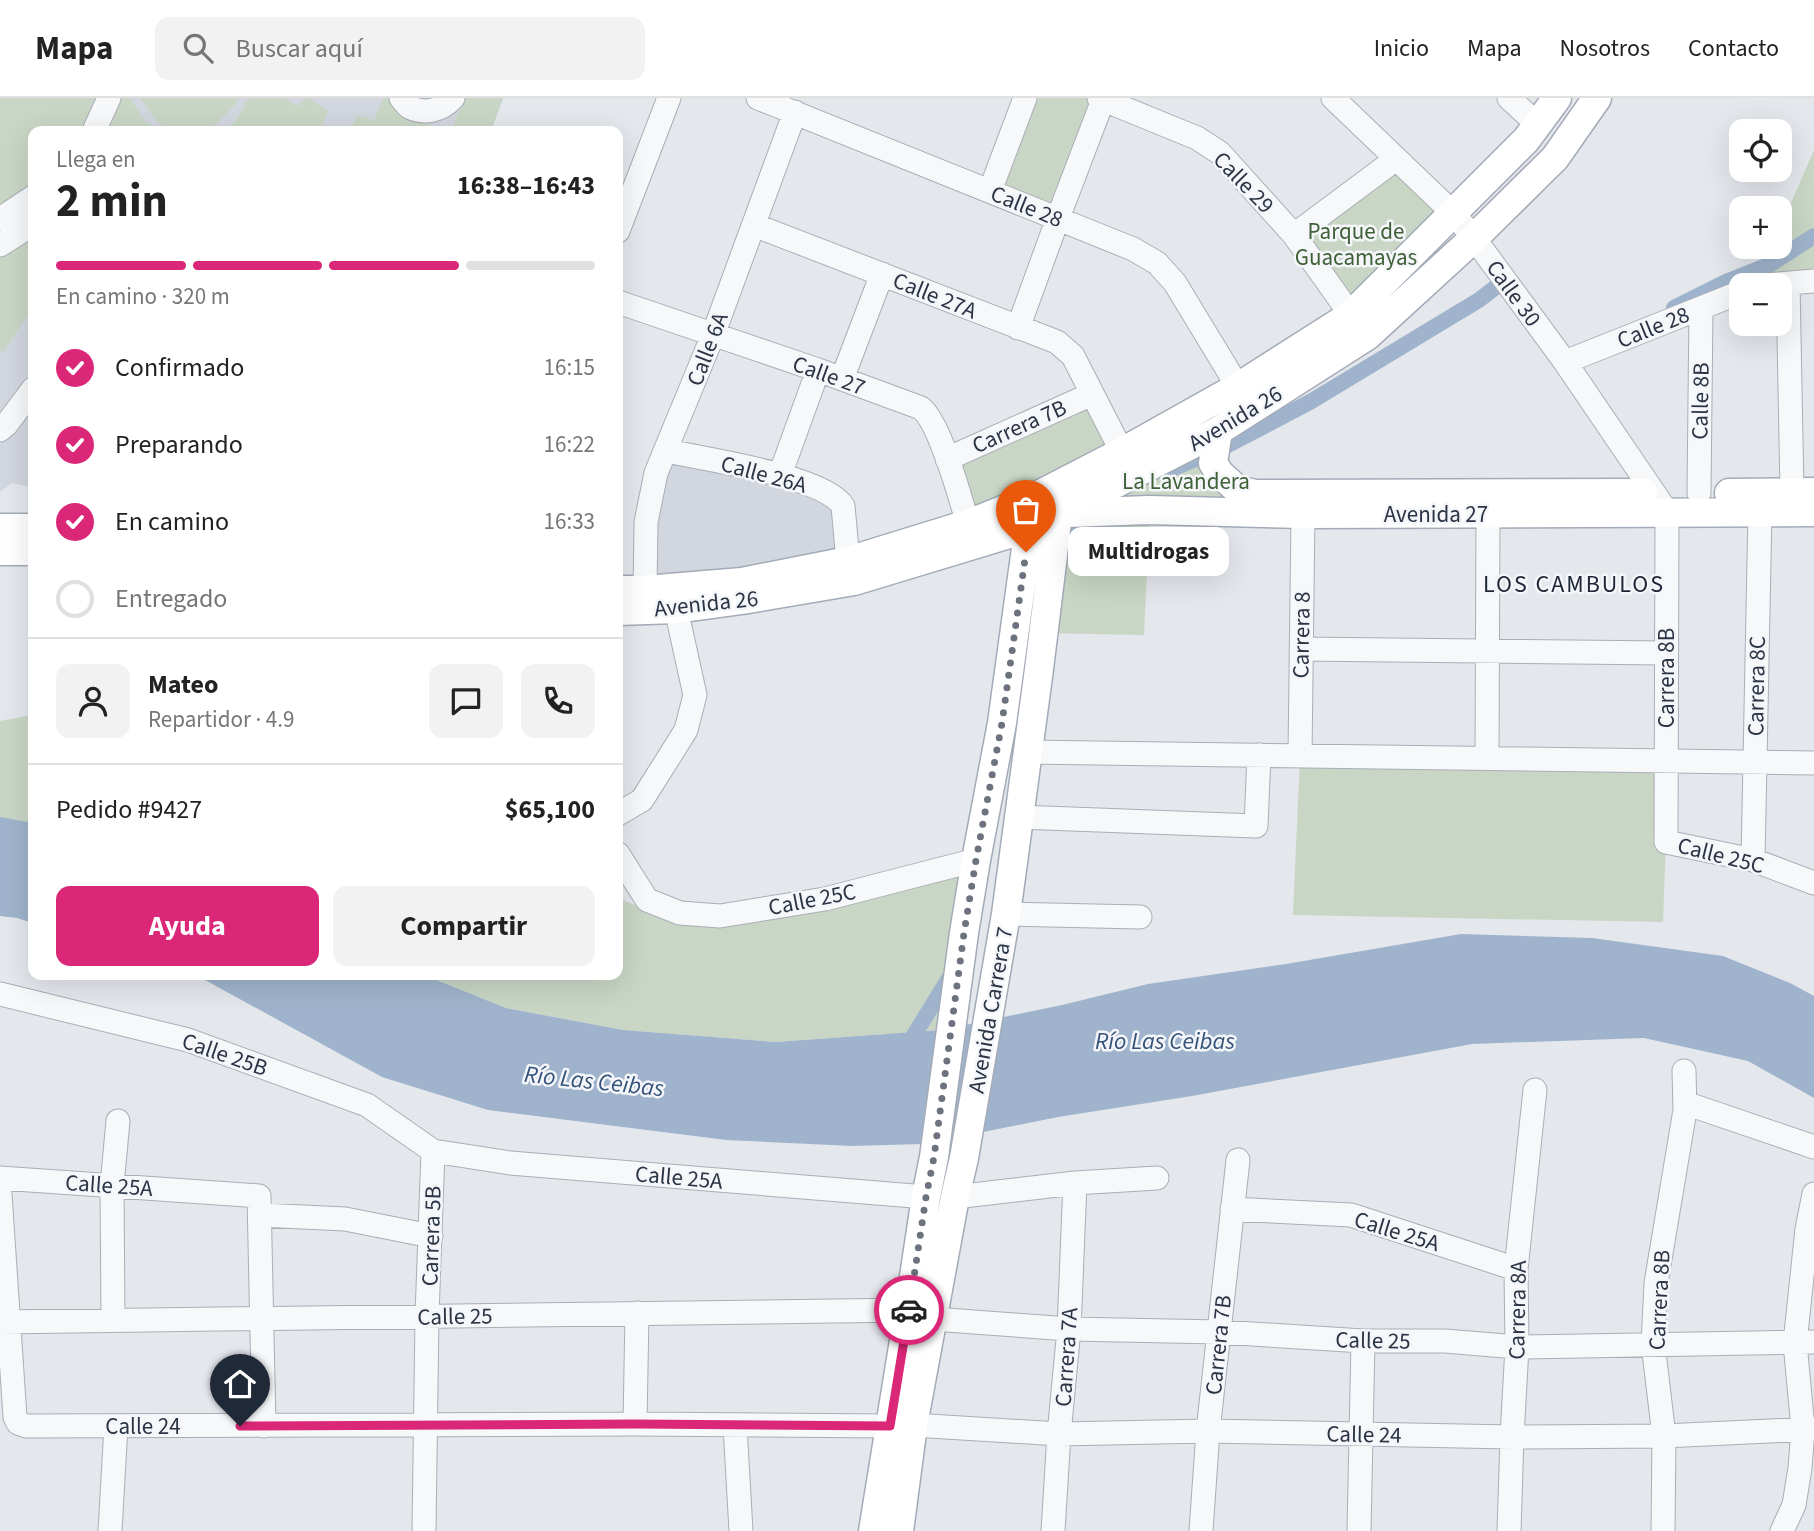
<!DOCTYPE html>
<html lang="es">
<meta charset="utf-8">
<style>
body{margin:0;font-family:"Source Sans 3",sans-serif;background:#f2f2f2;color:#222;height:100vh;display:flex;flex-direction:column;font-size:26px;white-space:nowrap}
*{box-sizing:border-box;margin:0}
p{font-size:23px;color:#767676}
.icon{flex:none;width:38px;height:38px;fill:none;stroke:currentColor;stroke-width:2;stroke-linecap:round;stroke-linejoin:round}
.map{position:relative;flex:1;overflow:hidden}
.details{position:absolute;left:28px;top:28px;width:595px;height:854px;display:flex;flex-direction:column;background:#fff;border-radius:14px;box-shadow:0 7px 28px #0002}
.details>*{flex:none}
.fabs{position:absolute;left:1729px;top:21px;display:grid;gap:14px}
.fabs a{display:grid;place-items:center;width:63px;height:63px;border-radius:14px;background:#fff;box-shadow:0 7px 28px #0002;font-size:35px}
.pin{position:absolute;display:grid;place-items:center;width:60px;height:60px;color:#fff;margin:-72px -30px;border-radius:50% 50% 50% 0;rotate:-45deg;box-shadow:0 0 7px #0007}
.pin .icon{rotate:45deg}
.courier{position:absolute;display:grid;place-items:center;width:70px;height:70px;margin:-35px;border:5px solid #db2777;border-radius:50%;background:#fff;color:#222;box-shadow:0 2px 9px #0007}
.bubble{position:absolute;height:49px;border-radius:14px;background:#fff;box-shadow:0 7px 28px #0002;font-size:23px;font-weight:700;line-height:49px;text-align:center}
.summary em{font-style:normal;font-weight:700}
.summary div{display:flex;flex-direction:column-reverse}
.summary{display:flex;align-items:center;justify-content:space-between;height:119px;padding:0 28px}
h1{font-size:46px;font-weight:700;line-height:52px}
.bar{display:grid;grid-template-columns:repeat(4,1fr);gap:10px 7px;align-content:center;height:84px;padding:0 28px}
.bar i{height:9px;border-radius:5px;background:#e0e0e0}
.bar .current{background:#db2777}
.bar p{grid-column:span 4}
.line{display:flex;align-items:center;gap:18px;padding:0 28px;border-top:2px solid #e0e0e0}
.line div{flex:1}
.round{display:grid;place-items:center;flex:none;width:74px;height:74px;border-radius:14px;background:#f2f2f2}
ol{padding:0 28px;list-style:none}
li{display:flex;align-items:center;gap:21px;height:77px}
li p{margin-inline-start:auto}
li .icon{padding:7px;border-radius:50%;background:#db2777;color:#fff;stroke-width:4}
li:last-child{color:#767676}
li i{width:38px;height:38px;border:4px solid #e0e0e0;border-radius:50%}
.action{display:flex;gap:14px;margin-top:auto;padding:14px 28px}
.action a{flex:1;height:80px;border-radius:14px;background:#db2777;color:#fff;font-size:28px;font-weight:700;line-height:80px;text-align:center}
.action a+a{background:#f2f2f2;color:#222}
header{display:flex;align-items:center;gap:42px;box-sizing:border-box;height:98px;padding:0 35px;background:#fff;border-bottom:2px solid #e0e0e0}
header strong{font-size:33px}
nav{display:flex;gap:38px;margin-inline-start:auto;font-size:24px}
.search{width:490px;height:63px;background:#f2f2f2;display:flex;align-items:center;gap:18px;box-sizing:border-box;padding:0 24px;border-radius:14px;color:#767676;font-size:26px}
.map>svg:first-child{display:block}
.built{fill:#d2d6de}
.green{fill:#c9d6c5}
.water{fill:#9fb4cc}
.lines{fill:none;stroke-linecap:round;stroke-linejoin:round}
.canal{stroke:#9fb4cc;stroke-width:16}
.minor-casing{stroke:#a9aeb7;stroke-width:25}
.major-casing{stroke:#a3abb8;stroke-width:31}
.minor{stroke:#f7f8fa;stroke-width:23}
.major{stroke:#fff;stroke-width:28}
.done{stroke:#6c737f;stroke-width:7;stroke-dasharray:0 12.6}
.route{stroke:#db2777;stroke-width:9}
.labels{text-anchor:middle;stroke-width:5;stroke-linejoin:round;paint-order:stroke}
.street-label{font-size:23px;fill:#2b3445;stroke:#f4f6f9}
.park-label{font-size:23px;fill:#3f6138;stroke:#f4f6f9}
.neighbourhood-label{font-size:24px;letter-spacing:2px;fill:#1d2536;stroke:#f4f6f9}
.water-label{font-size:24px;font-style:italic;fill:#34527a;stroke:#f4f6f9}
</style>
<header>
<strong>Mapa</strong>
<div class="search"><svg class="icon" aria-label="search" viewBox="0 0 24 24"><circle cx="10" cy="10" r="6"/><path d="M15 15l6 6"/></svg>Buscar aquí</div>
<nav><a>Inicio</a><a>Mapa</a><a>Nosotros</a><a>Contacto</a></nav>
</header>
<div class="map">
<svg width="1814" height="1433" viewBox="0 0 1814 1433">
<rect width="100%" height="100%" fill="#e4e7ec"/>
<path class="built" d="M 0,0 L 503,0 L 491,33 L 33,33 L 33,390 L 12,385 L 0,394 Z
M 667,353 L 833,398 L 848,463 L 645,492 Z"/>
<path class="green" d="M 0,0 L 105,0 L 91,33 L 33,33 L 33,118 L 0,139 Z
M 118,0 L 130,0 L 144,22 L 159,33 L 102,33 Z
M 140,0 L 238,0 L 235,6 L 215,27 L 201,33 L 176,33 L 170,32 L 156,23 Z
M 249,0 L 284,0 L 298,8 L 305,0 L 309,0 L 328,13 L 320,33 L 225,33 L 235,23 Z
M 383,0 L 391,0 L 407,14 L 431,25 L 428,33 L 350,33 L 357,17 L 374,22 Z
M 464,0 L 503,0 L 491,33 L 451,33 Z
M 1025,0 L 1099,0 L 1058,120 L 990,93 Z
M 1814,52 L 1814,180 L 1755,187 L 1772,149 L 1780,149 L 1780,130 Z
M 1396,61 L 1453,115 L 1351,217 L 1294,137 Z
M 33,135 L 33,209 L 3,254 L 0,253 L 0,155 Z
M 1092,296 L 1122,354 L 968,426 L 947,361 Z
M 1218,333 L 1240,414 L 1150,412 L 1144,537 L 1043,535 L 1058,416 Z
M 33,617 L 33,726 L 0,720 L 0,623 Z
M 1300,657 L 1666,662 L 1666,744 L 1663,824 L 1293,817 Z
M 960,777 L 941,932 L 776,944 L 623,932 L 506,910 L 424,877 L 618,877 L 618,800 L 654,815 L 699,824 Z"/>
<path class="water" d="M 0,719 L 33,725 L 33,825 L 17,820 L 0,818 Z
M 1461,836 L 1592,840 L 1723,858 L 1790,885 L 1814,898 L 1814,1000 L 1748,963 L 1644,940 L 1472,946 L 1192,998 L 1058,1019 L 923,1046 L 852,1048 L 726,1042 L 488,1012 L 382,979 L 196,877 L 424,877 L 506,910 L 623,932 L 776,944 L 941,932 L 1062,907 L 1148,886 L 1286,866 Z"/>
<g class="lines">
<path class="canal" d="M 1674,210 L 1726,184 L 1769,167 L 1814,138
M 1167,373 L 1224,349 L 1310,304 L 1479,202 L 1505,182 L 1510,189
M 1062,455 L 1063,446 L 1088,413
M 906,950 L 953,874"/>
<g class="minor-casing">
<path id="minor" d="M 401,0 C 404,3 406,7 409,9 C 425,17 442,12 453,0
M 758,0 L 1133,151 L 1157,165 L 1175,185 L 1238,289
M 1099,0 L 1197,40 L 1220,55 L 1294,137 L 1351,217
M 1333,0 L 1453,115 L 1474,140 L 1565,264 L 1667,414 L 1666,744 L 1753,762 L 1814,785
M 1509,0 L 1538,27
M 94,33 L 109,0
M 990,93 L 1025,0
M 0,121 L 33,99
M 754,127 L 1057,244 L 1073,258 L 1122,354
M 618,133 L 669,0
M 1294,137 L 1396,61
M 0,147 L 33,126
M 1788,186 L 1792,394
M 1766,187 L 1814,183
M 618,204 L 818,272 L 921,310 C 940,325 960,399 968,426
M 1018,230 L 1058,120 L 1103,2
M 1565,264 L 1741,194
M 842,281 L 882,176
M 0,332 L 6,327 L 33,291
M 667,353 C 703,361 824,378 843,408 L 848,463
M 947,361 L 1092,296
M 780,377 L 818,272
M 1699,395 L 1701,210
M 645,492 L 646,424 L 656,375 L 713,237 L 795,14
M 1301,551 L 1666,555
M 1027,654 L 1814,665
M 1300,657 L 1303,416
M 1487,659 L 1488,416
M 618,716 L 642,702 L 686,632 L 695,597 L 676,511
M 1019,719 L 1256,728 L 1259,657
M 618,756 L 647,802 L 680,815 L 720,818 L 825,801 L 976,762
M 1753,762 L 1760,414
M 1006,816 L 1140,819
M 0,896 L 188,942 L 367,1007 L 433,1053 L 510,1065 L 926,1099
M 1685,1005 L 1814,1049
M 0,1080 L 259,1098 L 264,1328
M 0,1096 L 15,1319 L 18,1325 L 26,1328 L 635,1326 L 890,1328
M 955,1099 L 1075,1085 L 1157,1080
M 1232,1111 L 1351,1117 L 1516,1171
M 260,1117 L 345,1121 L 431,1138
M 933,1221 L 1069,1231 L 1220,1234 L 1363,1243 L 1445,1243 L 1517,1249 L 1814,1244
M 113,1222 L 112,1087 L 118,1023
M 0,1224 L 909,1212
M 635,1326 L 637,1215
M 913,1327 L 1059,1336 L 1208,1333 L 1512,1339 L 1664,1338 L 1814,1331
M 735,1328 L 741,1433
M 110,1433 L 116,1328
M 424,1433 L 427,1218 L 433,1053
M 1053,1433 L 1059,1336 L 1069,1231 L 1075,1085
M 1201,1433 L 1208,1333 L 1238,1062
M 1359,1433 L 1363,1243
M 1509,1433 L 1512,1339 L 1517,1249 L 1516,1171 L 1535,992
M 1663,1433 L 1664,1338 L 1653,1246 L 1656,1185 L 1685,1012 L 1684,973
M 1782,1433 L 1794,1407 L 1800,1370 L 1803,1331 L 1795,1245 L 1807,1131 L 1814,1096"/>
</g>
<g class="major-casing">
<path id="major" d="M 1218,333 L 1213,365 L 1220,376 L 1238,392 L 1255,396 L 1643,395
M 1729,395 L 1814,394
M 1068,415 L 1149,412 L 1303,416 L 1814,414
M 0,430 L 33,430
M 0,453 L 33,453
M 618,492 L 645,492 L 742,484 L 848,463 L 968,426 L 1033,400 L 1122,354 L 1238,289 L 1351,217 L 1526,42 L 1557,0
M 618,513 L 676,511 L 742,502 L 854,483 L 1029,430 L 1218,333 L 1367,238 L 1474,140 L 1555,60 L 1597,0
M 873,1433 L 909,1212 L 926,1099 L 934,1059 L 964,835 L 976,762 L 1002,625 L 1031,414
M 899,1433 L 913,1327 L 955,1099 L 964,1060 L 1006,816 L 1039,571 L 1058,416 L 1058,402"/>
</g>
<use href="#minor" class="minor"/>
<use href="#major" class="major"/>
</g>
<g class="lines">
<path class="done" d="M 909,1212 L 926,1099 L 934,1059 L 964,835 L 976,762 L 1002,625 L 1026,454"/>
<path class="route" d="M 240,1328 L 635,1326 L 890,1328 L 909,1212"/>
</g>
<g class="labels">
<g class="street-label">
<text transform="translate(1244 84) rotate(46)" y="8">Calle 29</text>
<text transform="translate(1027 108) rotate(22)" y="8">Calle 28</text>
<text transform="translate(1514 195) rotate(54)" y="8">Calle 30</text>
<text transform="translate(935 197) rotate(22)" y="8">Calle 27A</text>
<text transform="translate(1653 229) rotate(-22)" y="8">Calle 28</text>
<text transform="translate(707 251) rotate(-69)" y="8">Calle 6A</text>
<text transform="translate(829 277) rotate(20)" y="8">Calle 27</text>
<text transform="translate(1700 303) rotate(-89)" y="8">Calle 8B</text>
<text transform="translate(1235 320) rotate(-31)" y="8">Avenida 26</text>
<text transform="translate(1019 328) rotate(-24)" y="8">Carrera 7B</text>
<text transform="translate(764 376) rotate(15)" y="8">Calle 26A</text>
<text x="1436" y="424">Avenida 27</text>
<text transform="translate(706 505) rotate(-6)" y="8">Avenida 26</text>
<text transform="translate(1301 537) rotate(-89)" y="8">Carrera 8</text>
<text transform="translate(1666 580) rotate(-90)" y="8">Carrera 8B</text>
<text transform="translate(1756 588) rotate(-89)" y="8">Carrera 8C</text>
<text transform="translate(1721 757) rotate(14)" y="8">Calle 25C</text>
<text transform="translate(812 801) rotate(-11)" y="8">Calle 25C</text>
<text transform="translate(990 912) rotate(-80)" y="8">Avenida Carrera 7</text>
<text transform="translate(225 956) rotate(19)" y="8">Calle 25B</text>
<text transform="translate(679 1079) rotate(5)" y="8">Calle 25A</text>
<text transform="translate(109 1087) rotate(4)" y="8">Calle 25A</text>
<text transform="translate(1397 1133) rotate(17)" y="8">Calle 25A</text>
<text transform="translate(431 1138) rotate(-88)" y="8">Carrera 5B</text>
<text transform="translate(1659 1202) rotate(-87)" y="8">Carrera 8B</text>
<text transform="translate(1517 1212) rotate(-89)" y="8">Carrera 8A</text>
<text transform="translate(455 1218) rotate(-1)" y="8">Calle 25</text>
<text transform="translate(1373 1242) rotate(1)" y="8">Calle 25</text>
<text transform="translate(1218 1247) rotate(-84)" y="8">Carrera 7B</text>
<text transform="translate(1066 1259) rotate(-86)" y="8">Carrera 7A</text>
<text x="143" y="1336">Calle 24</text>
<text transform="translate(1364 1336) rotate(1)" y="8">Calle 24</text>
</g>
<g class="park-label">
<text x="1356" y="141">Parque de<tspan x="1356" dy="26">Guacamayas</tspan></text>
<text x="1186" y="391">La Lavandera</text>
</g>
<g class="neighbourhood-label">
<text x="1574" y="494">LOS CAMBULOS</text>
</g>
<g class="water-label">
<text x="1165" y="951">Río Las Ceibas</text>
<text transform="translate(594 983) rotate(6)" y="8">Río Las Ceibas</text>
</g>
</g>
</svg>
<div class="fabs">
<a><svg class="icon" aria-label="locate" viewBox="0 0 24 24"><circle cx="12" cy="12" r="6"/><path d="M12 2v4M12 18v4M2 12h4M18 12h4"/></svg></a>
<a>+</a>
<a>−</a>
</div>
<div class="pin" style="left:1026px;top:454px;background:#ea580c"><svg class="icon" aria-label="bag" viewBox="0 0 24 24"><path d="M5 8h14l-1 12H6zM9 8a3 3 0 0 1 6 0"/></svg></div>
<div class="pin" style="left:240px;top:1328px;background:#1f2937"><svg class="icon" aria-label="home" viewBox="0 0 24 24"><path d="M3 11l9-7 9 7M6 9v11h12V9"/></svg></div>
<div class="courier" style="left:909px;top:1212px"><svg class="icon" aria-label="car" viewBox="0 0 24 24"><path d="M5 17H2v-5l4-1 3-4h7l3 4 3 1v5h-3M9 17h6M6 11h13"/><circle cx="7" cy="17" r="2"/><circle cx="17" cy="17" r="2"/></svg></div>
<div class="bubble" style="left:1068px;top:429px;width:161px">Multidrogas</div>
<section class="details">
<div class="summary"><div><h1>2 min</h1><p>Llega en</p></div><em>16:38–16:43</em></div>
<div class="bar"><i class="current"></i><i class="current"></i><i class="current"></i><i></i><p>En camino · 320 m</p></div>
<ol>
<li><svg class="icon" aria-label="check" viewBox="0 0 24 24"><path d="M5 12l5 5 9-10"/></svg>Confirmado<p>16:15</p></li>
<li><svg class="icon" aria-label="check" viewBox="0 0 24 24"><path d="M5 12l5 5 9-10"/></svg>Preparando<p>16:22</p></li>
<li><svg class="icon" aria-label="check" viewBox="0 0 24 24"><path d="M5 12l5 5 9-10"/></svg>En camino<p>16:33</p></li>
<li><i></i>Entregado</li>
</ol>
<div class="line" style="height:126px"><a class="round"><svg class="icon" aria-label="person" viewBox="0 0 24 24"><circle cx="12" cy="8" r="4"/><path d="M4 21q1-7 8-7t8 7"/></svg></a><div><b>Mateo</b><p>Repartidor · 4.9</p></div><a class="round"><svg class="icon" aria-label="chat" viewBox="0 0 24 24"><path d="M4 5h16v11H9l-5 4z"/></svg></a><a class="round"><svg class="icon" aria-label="phone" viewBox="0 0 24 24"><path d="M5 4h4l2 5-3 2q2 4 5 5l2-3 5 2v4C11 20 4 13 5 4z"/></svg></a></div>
<div class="line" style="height:91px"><div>Pedido #9427</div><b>$65,100</b></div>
<div class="action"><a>Ayuda</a><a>Compartir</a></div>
</section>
</div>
